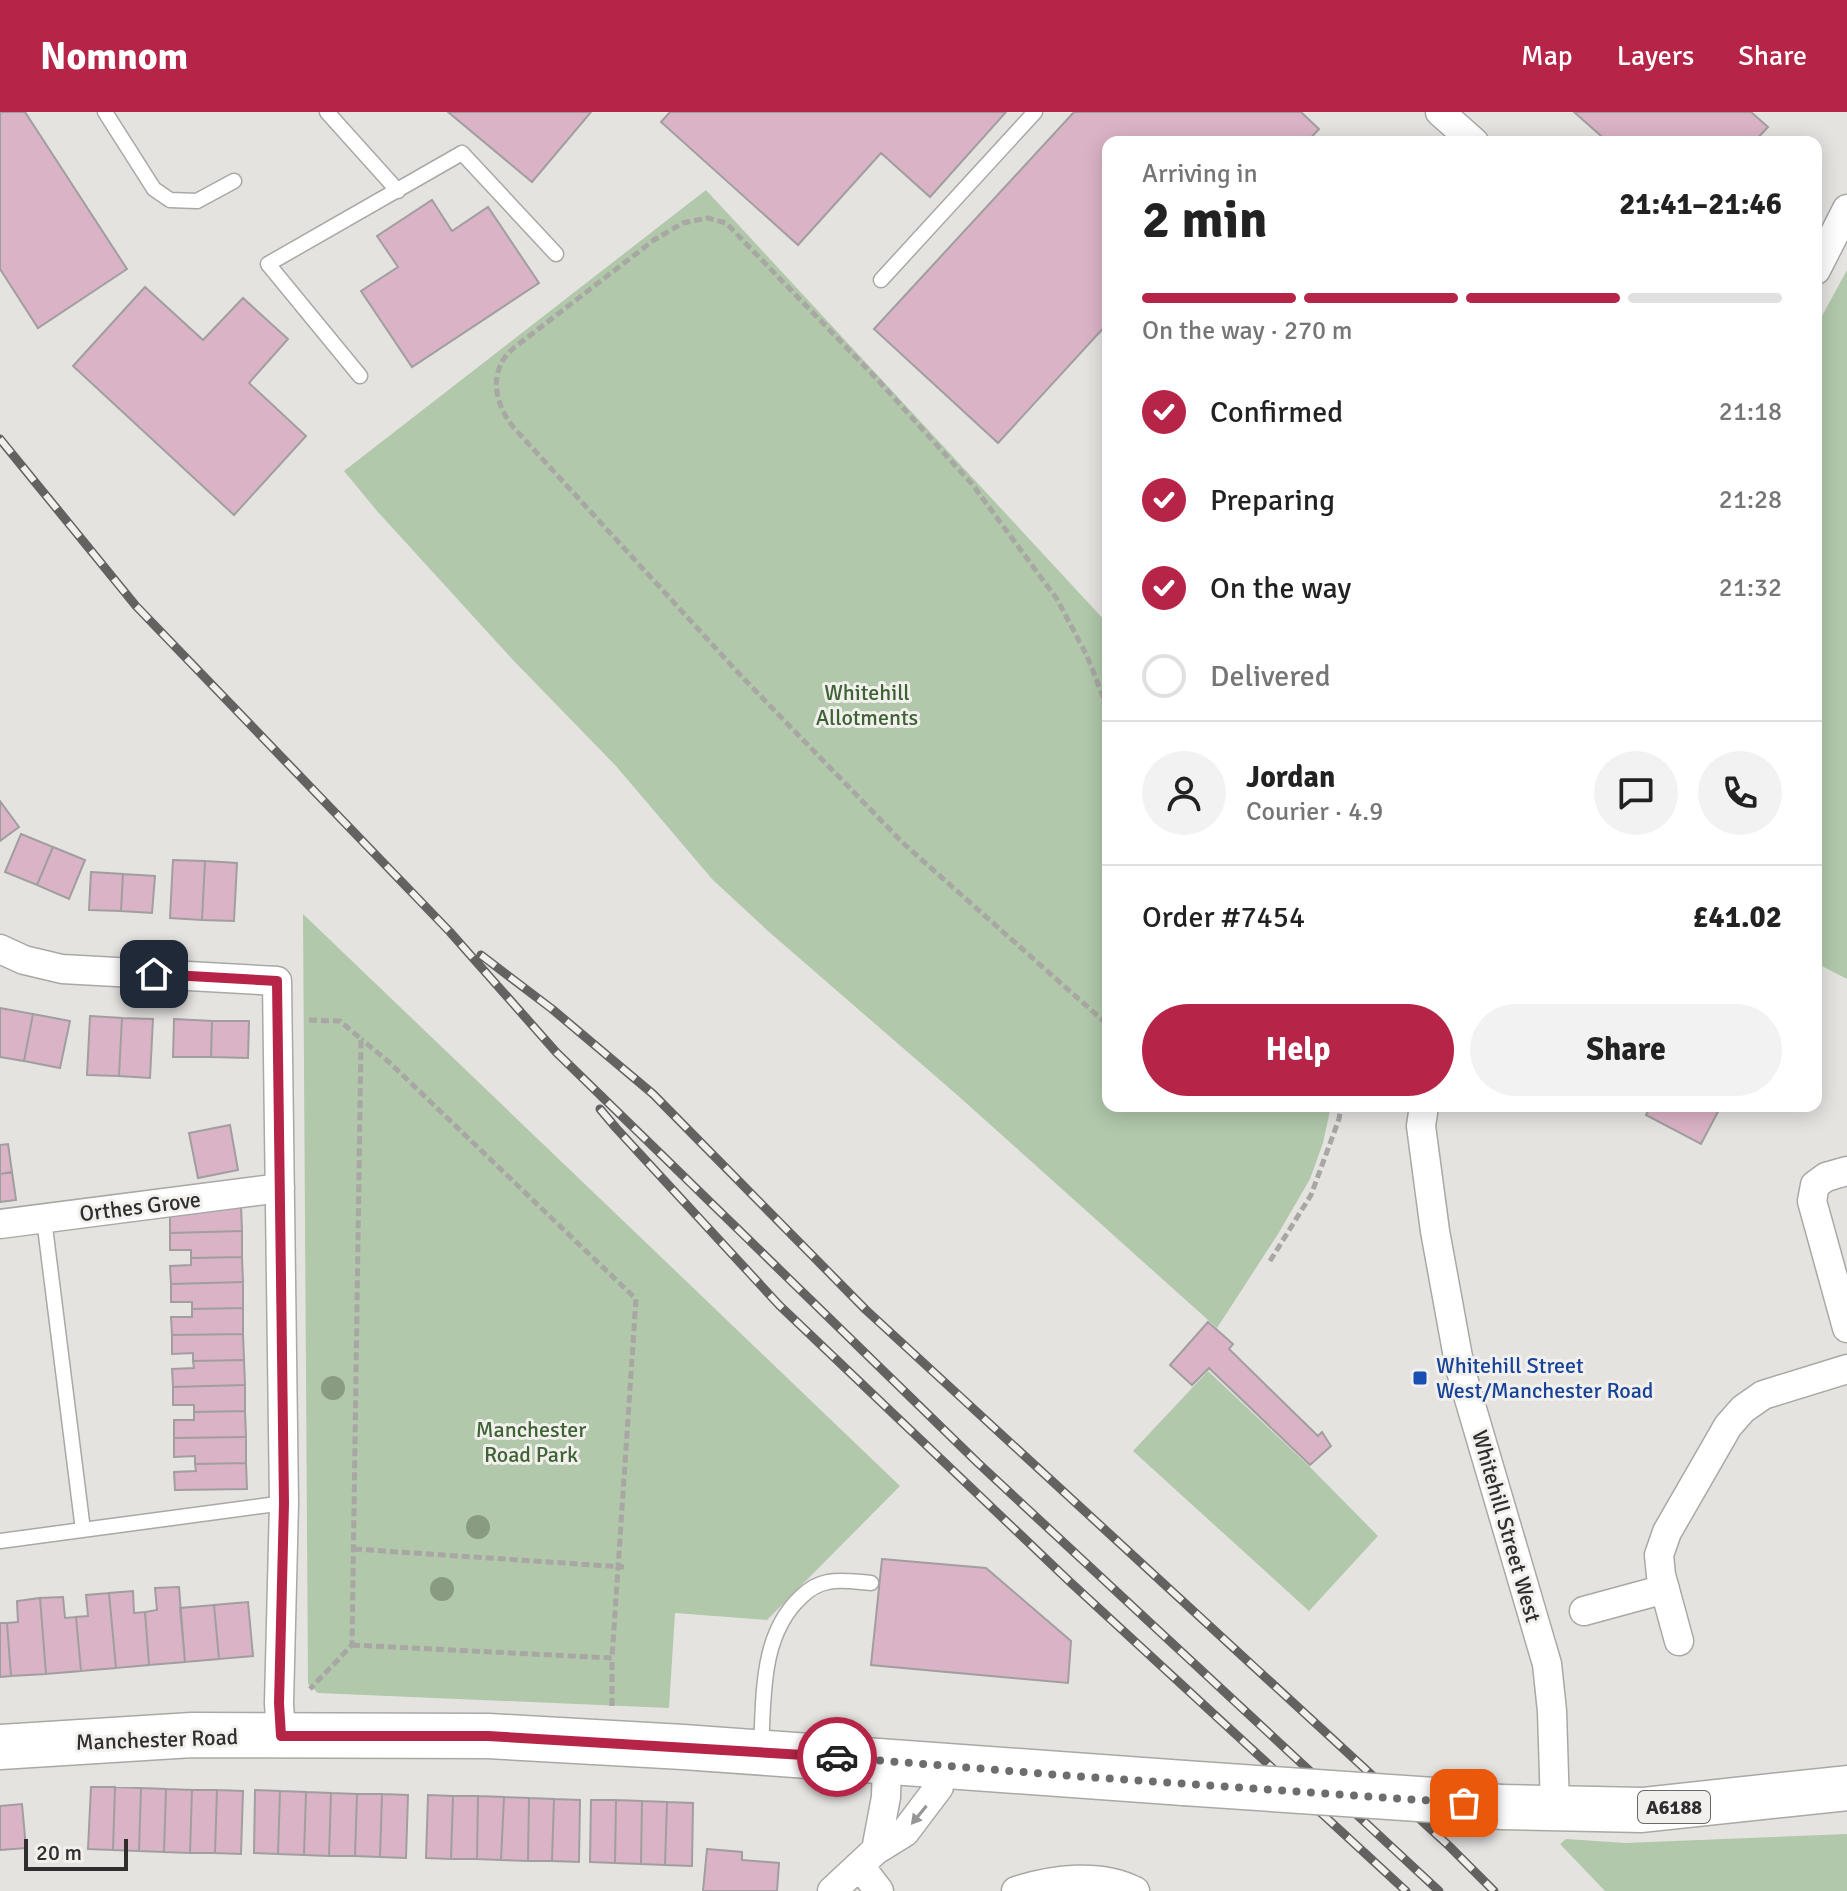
<!DOCTYPE html>
<meta charset="utf-8">
<style>
body{margin:0;font-family:Signika,sans-serif;background:#f2f2f2;color:#222;height:100vh;display:flex;flex-direction:column;font-size:30px;white-space:nowrap}
*{box-sizing:border-box;margin:0}
p{font-size:26px;color:#767676}
.icon{flex:none;width:44px;height:44px;fill:none;stroke:currentColor;stroke-width:2;stroke-linecap:round;stroke-linejoin:round}
.map{position:relative;flex:1;overflow:hidden}
.details{position:absolute;left:1102px;top:24px;width:720px;height:976px;display:flex;flex-direction:column;background:#fff;border-radius:16px;box-shadow:0 4px 20px #0003}
.details>*{flex:none}
.scale{position:absolute;left:24px;bottom:20px;width:104px;box-sizing:border-box;padding-left:8px;border:4px solid #2f2e2d;border-top:0;font-size:22px;line-height:28px;white-space:nowrap;color:#2f2e2d;-webkit-text-stroke:6px #f2f0ed;paint-order:stroke}
.pin{position:absolute;display:grid;place-items:center;width:68px;height:68px;color:#fff;margin:-34px;border-radius:16px;box-shadow:0 4px 12px #0006}
.courier{position:absolute;display:grid;place-items:center;width:80px;height:80px;margin:-40px;border:6px solid #b62448;border-radius:50%;background:#fff;color:#222;box-shadow:0 2px 10px #0007}
.headline em{font-style:normal;font-weight:800}
.headline div{display:flex;flex-direction:column-reverse}
.headline{display:flex;align-items:center;justify-content:space-between;height:136px;padding:0 40px}
h1{font-size:52px;font-weight:800;line-height:60px}
.bar{display:grid;grid-template-columns:repeat(4,1fr);gap:12px 8px;align-content:center;height:96px;padding:0 40px}
.bar i{height:10px;border-radius:6px;background:#e0e0e0}
.bar .selected{background:#b62448}
.bar p{grid-column:span 4}
.line{display:flex;align-items:center;gap:20px;padding:0 40px;border-top:2px solid #e0e0e0}
.line div{flex:1}
.round{display:grid;place-items:center;flex:none;width:84px;height:84px;border-radius:42px;background:#f2f2f2}
ol{padding:0 40px;list-style:none}
li{display:flex;align-items:center;gap:24px;height:88px}
li p{margin-inline-start:auto}
li .icon{padding:8px;border-radius:50%;background:#b62448;color:#fff;stroke-width:4}
li:last-child{color:#767676}
li i{width:44px;height:44px;border:4px solid #e0e0e0;border-radius:50%}
.cta{display:flex;gap:16px;margin-top:auto;padding:16px 40px}
.cta a{flex:1;height:92px;border-radius:48px;background:#b62448;color:#fff;font-size:32px;font-weight:800;line-height:92px;text-align:center}
.cta a+a{background:#f2f2f2;color:#222}
header{display:flex;align-items:center;gap:48px;box-sizing:border-box;height:112px;padding:0 40px;background:#b62448;color:#fff}
header strong{font-size:38px}
nav{display:flex;gap:44px;margin-inline-start:auto;font-size:28px}
.map>svg:first-child{display:block}
.green{fill:#b1c8ab}
.building{fill:#dbb3c7;stroke:#a19e9f;stroke-width:2}
.lines{fill:none;stroke-linecap:round;stroke-linejoin:round}
.service-casing{stroke:#a9a8a5;stroke-width:17}
.minor-casing{stroke:#a9a8a5;stroke-width:31}
.primary-casing{stroke:#a9a8a5;stroke-width:47}
.path{stroke:#a8a7a4;stroke-width:5;stroke-dasharray:8 4;stroke-linecap:butt}
.service{stroke:#fff;stroke-width:14}
.minor{stroke:#fff;stroke-width:28}
.primary{stroke:#fff;stroke-width:44}
.rail-casing{stroke:#636260;stroke-width:9}
.rail{stroke:#f2f0ed;stroke-width:6;stroke-dasharray:18;stroke-linecap:butt}
.primary-bridge-casing{stroke:#a9a8a5;stroke-width:47;stroke-linecap:butt}
.primary-bridge{stroke:#fff;stroke-width:44}
.tree{fill:#899c81}
.oneway{fill:#979696}
.done{stroke:#6f6d6c;stroke-width:8;stroke-dasharray:0 14.4}
.route{stroke:#b62448;stroke-width:10}
.transit-dot{fill:#1a4fb4;stroke:#f2f0ed;stroke-width:3}
.labels{text-anchor:middle;stroke-width:6;stroke-linejoin:round;paint-order:stroke}
.shield{fill:#f2f0ed;stroke:#6a6867;stroke-width:2}
.shield-label{font-size:20px;font-weight:bold;fill:#2f2e2d}
.park-label{font-size:22px;fill:#3d6234;stroke:#f2f0ed}
.street-label{font-size:22px;fill:#2f2e2d;stroke:#f2f0ed}
.transit-label{font-size:22px;fill:#164399;stroke:#f2f0ed;text-anchor:start}
</style>
<header>
<strong>Nomnom</strong>
<nav><a>Map</a><a>Layers</a><a>Share</a></nav>
</header>
<div class="map">
<svg width="1847" height="1779" viewBox="0 0 1847 1779">
<rect width="100%" height="100%" fill="#e5e3e0"/>
<path class="green" d="M 706,78 L 1108,512 L 1108,994 L 1331,994 L 1323,1031 L 1310,1067 L 1278,1122 L 1217,1216 L 956,982 L 768,819 L 712,767 L 616,654 L 513,548 L 377,399 L 344,359 Z
M 1847,158 L 1847,867 L 1816,851 L 1816,215 Z
M 303,802 L 900,1374 L 767,1508 L 675,1501 L 669,1596 L 318,1581 L 308,1572 Z
M 1208,1259 L 1309,1354 L 1378,1424 L 1309,1499 L 1133,1339 Z
M 1847,1722 L 1847,1779 L 1605,1779 L 1560,1732 L 1566,1727 L 1625,1731 Z"/>
<path class="building" d="M 0,0 L 25,0 L 127,157 L 38,216 L 0,157 Z
M 448,0 L 591,0 L 532,70 Z
M 670,0 L 1006,0 L 930,85 L 881,41 L 798,133 L 661,10 Z
M 1074,0 L 1301,0 L 1319,17 L 1307,30 L 1108,30 L 1108,211 L 998,331 L 874,217 Z
M 1574,0 L 1751,0 L 1768,15 L 1754,30 L 1608,30 Z
M 432,88 L 452,119 L 488,95 L 539,171 L 412,255 L 361,179 L 398,155 L 377,124 Z
M 145,175 L 203,228 L 243,186 L 288,227 L 249,271 L 306,324 L 234,403 L 73,254 Z
M 0,689 L 19,715 L 0,729 Z
M 21,722 L 53,735 L 37,773 L 5,760 Z
M 53,735 L 85,748 L 69,787 L 37,773 Z
M 173,748 L 205,749 L 202,808 L 170,806 Z
M 205,749 L 237,751 L 234,809 L 202,808 Z
M 91,760 L 123,762 L 121,799 L 89,798 Z
M 123,762 L 155,764 L 152,801 L 121,799 Z
M 0,896 L 33,902 L 24,949 L 0,945 Z
M 33,902 L 70,909 L 60,956 L 24,949 Z
M 90,904 L 122,906 L 119,964 L 87,963 Z
M 122,906 L 153,907 L 150,966 L 119,964 Z
M 174,907 L 212,909 L 211,945 L 173,945 Z
M 212,909 L 249,909 L 248,946 L 211,945 Z
M 1650,994 L 1721,994 L 1701,1032 L 1646,1003 Z
M 230,1013 L 238,1058 L 198,1066 L 189,1021 Z
M 8,1032 L 12,1060 L 0,1062 L 0,1033 Z
M 12,1060 L 16,1088 L 0,1090 L 0,1062 Z
M 241,1093 L 242,1119 L 170,1121 L 170,1102 L 190,1102 L 190,1094 Z
M 242,1119 L 242,1145 L 191,1146 L 191,1138 L 170,1138 L 170,1121 Z
M 242,1145 L 243,1170 L 171,1172 L 170,1154 L 191,1153 L 191,1146 Z
M 243,1170 L 243,1196 L 192,1197 L 192,1190 L 171,1190 L 171,1172 Z
M 243,1196 L 243,1222 L 172,1223 L 171,1205 L 192,1205 L 192,1197 Z
M 1208,1210 L 1233,1232 L 1229,1237 L 1318,1324 L 1322,1320 L 1331,1334 L 1310,1353 L 1209,1256 L 1192,1273 L 1170,1253 Z
M 243,1222 L 244,1248 L 193,1249 L 193,1241 L 172,1242 L 172,1223 Z
M 244,1248 L 245,1273 L 173,1275 L 172,1257 L 194,1256 L 193,1249 Z
M 245,1273 L 245,1299 L 194,1300 L 194,1293 L 173,1293 L 173,1275 Z
M 245,1299 L 246,1325 L 174,1326 L 174,1308 L 194,1308 L 194,1300 Z
M 246,1325 L 246,1351 L 195,1352 L 195,1344 L 174,1345 L 174,1326 Z
M 246,1351 L 247,1377 L 175,1378 L 174,1360 L 196,1359 L 195,1352 Z
M 882,1447 L 986,1456 L 1071,1529 L 1068,1571 L 871,1553 Z
M 179,1475 L 185,1550 L 149,1553 L 145,1500 L 157,1498 L 155,1476 Z
M 133,1479 L 134,1501 L 145,1500 L 149,1553 L 116,1556 L 109,1481 Z
M 109,1481 L 116,1556 L 81,1559 L 76,1505 L 88,1504 L 86,1483 Z
M 63,1485 L 65,1506 L 76,1505 L 81,1559 L 46,1562 L 40,1486 Z
M 40,1486 L 46,1562 L 11,1564 L 7,1511 L 18,1510 L 17,1489 Z
M 248,1490 L 253,1544 L 219,1547 L 214,1493 Z
M 214,1493 L 219,1547 L 185,1550 L 180,1496 Z
M 0,1511 L 7,1511 L 11,1564 L 0,1565 Z
M 91,1675 L 115,1675 L 113,1738 L 88,1737 Z
M 115,1675 L 141,1676 L 139,1739 L 113,1738 Z
M 141,1676 L 166,1677 L 164,1740 L 139,1739 Z
M 166,1677 L 192,1678 L 190,1741 L 164,1740 Z
M 192,1678 L 217,1678 L 215,1741 L 190,1741 Z
M 217,1678 L 243,1679 L 241,1742 L 215,1741 Z
M 255,1678 L 280,1679 L 278,1742 L 254,1741 Z
M 280,1679 L 306,1680 L 304,1743 L 278,1742 Z
M 306,1680 L 331,1681 L 329,1744 L 304,1743 Z
M 331,1681 L 357,1682 L 355,1744 L 329,1744 Z
M 357,1682 L 382,1682 L 380,1745 L 355,1744 Z
M 382,1682 L 408,1683 L 406,1746 L 380,1745 Z
M 428,1683 L 453,1684 L 451,1747 L 426,1746 Z
M 453,1684 L 478,1684 L 477,1747 L 451,1747 Z
M 478,1684 L 504,1685 L 501,1748 L 477,1747 Z
M 504,1685 L 529,1686 L 528,1749 L 501,1748 Z
M 529,1686 L 554,1687 L 552,1749 L 528,1749 Z
M 554,1687 L 580,1688 L 579,1750 L 552,1749 Z
M 591,1688 L 616,1688 L 615,1751 L 590,1750 Z
M 616,1688 L 642,1689 L 641,1752 L 615,1751 Z
M 642,1689 L 667,1690 L 665,1753 L 641,1752 Z
M 667,1690 L 693,1691 L 692,1754 L 665,1753 Z
M 22,1692 L 26,1736 L 0,1738 L 0,1694 Z
M 707,1737 L 742,1740 L 742,1748 L 779,1751 L 777,1779 L 703,1779 Z"/>
<g class="lines">
<g class="service-casing">
<path id="service" d="M 105,0 L 154,77 L 170,88 L 197,89 L 234,69
M 327,0 L 398,79
M 881,168 L 1035,0
M 360,264 L 268,152 L 462,41 L 556,142
M 44,1107 L 83,1418
M 0,1429 L 284,1391
M 761,1636 C 764,1585 760,1523 801,1485 C 808,1478 817,1472 828,1470 C 841,1467 857,1470 871,1471"/>
</g>
<g class="minor-casing">
<path id="minor" d="M 1440,0 L 1474,30
M 1816,158 L 1847,97
M 0,837 L 24,848 L 62,857 L 277,869 L 284,1391 L 279,1591 L 281,1624
M 1424,994 L 1421,1014 L 1435,1119 L 1460,1256 L 1547,1552 L 1552,1599 L 1555,1695
M 1847,1059 L 1826,1065 L 1815,1073 L 1812,1089 L 1847,1216
M 0,1112 L 280,1076
M 1584,1499 L 1665,1477
M 1679,1529 L 1661,1463 L 1659,1443 L 1667,1420 L 1728,1314 L 1743,1297 L 1763,1283 L 1847,1257
M 876,1738 L 886,1685 L 887,1649
M 860,1754 L 879,1779
M 832,1779 L 876,1738 L 905,1720 L 939,1675 L 940,1652
M 1016,1779 C 1053,1767 1100,1761 1135,1779"/>
</g>
<g class="primary-casing">
<path id="primary" d="M 0,1635 L 192,1623 L 488,1624 L 683,1635 L 1184,1671
M 1501,1695 L 1642,1698 L 1847,1676"/>
</g>
<path class="path" d="M 1108,597 L 1087,544 L 1057,487 L 972,372 L 876,266 L 726,111 L 708,106 L 683,111 L 654,128 L 515,235 C 487,257 494,292 514,316 L 743,566 L 904,732 L 1108,913
M 309,908 L 340,909 L 361,927 L 352,1533 L 310,1577
M 1270,1149 L 1311,1083 L 1339,1007 L 1341,994
M 354,1437 L 624,1455
M 352,1533 L 612,1546 L 636,1187 L 389,950 L 361,927
M 612,1594 L 612,1546"/>
<use href="#service" class="service"/>
<use href="#minor" class="minor"/>
<use href="#primary" class="primary"/>
<g class="rail-casing">
<path id="rail" d="M 0,327 L 136,494 L 450,820 L 556,940 L 978,1351 L 1439,1779
M 481,843 L 552,897 L 653,982 L 866,1198 L 1449,1734 L 1494,1779
M 600,997 L 616,1016 L 779,1193 L 1069,1469 L 1406,1779"/>
</g>
<use href="#rail" class="rail"/>
<g class="primary-bridge-casing">
<path id="primary-bridge" d="M 1184,1671 L 1448,1689 L 1501,1695"/>
</g>
<use href="#primary-bridge" class="primary-bridge"/>
</g>
<g class="tree">
<circle cx="333" cy="1276" r="12"/>
<circle cx="478" cy="1415" r="12"/>
<circle cx="442" cy="1477" r="12"/>
</g>
<defs><path id="oneway-solid" d="M-6-.8H1V-3.2L6.5 0L1 3.2V.8H-6Z" transform="scale(2)"/></defs>
<use class="oneway" href="#oneway-solid" transform="translate(919 1703) rotate(129)"/>
<g class="lines">
<path class="done" d="M 837,1645 L 1072,1664 L 1464,1691"/>
<path class="route" d="M 154,862 L 277,869 L 284,1391 L 279,1591 L 281,1624 L 488,1624 L 837,1645"/>
</g>
<rect class="transit-dot" x="1412" y="1258" width="16" height="16" rx="4"/>
<g class="labels">
<rect class="shield" x="1638" y="1679" width="72" height="32" rx="6"/>
<g class="shield-label">
<text x="1674" y="1702">A6188</text>
</g>
<g class="park-label">
<text x="867" y="588">Whitehill<tspan x="867" dy="25">Allotments</tspan></text>
<text x="531" y="1325">Manchester<tspan x="531" dy="25">Road Park</tspan></text>
</g>
<g class="street-label">
<text transform="translate(140 1094) rotate(-7)" y="8">Orthes Grove</text>
<text transform="translate(1507 1414) rotate(74)" y="8">Whitehill Street West</text>
<text transform="translate(157 1627) rotate(-2)" y="8">Manchester Road</text>
</g>
<g class="transit-label">
<text x="1436" y="1261">Whitehill Street<tspan x="1436" dy="25">West/Manchester Road</tspan></text>
</g>
</g>
</svg>
<div class="scale">20 m</div>
<div class="pin" style="left:1464px;top:1691px;background:#ea580c"><svg class="icon" aria-label="bag" viewBox="0 0 24 24"><path d="M5 8h14l-1 12H6zM9 8a3 3 0 0 1 6 0"/></svg></div>
<div class="pin" style="left:154px;top:862px;background:#1f2937"><svg class="icon" aria-label="home" viewBox="0 0 24 24"><path d="M3 11l9-7 9 7M6 9v11h12V9"/></svg></div>
<div class="courier" style="left:837px;top:1645px"><svg class="icon" aria-label="car" viewBox="0 0 24 24"><path d="M5 17H2v-5l4-1 3-4h7l3 4 3 1v5h-3M9 17h6M6 11h13"/><circle cx="7" cy="17" r="2"/><circle cx="17" cy="17" r="2"/></svg></div>
<section class="details">
<div class="headline"><div><h1>2 min</h1><p>Arriving in</p></div><em>21:41–21:46</em></div>
<div class="bar"><i class="selected"></i><i class="selected"></i><i class="selected"></i><i></i><p>On the way · 270 m</p></div>
<ol>
<li><svg class="icon" aria-label="check" viewBox="0 0 24 24"><path d="M5 12l5 5 9-10"/></svg>Confirmed<p>21:18</p></li>
<li><svg class="icon" aria-label="check" viewBox="0 0 24 24"><path d="M5 12l5 5 9-10"/></svg>Preparing<p>21:28</p></li>
<li><svg class="icon" aria-label="check" viewBox="0 0 24 24"><path d="M5 12l5 5 9-10"/></svg>On the way<p>21:32</p></li>
<li><i></i>Delivered</li>
</ol>
<div class="line" style="height:144px"><a class="round"><svg class="icon" aria-label="person" viewBox="0 0 24 24"><circle cx="12" cy="8" r="4"/><path d="M4 21q1-7 8-7t8 7"/></svg></a><div><b>Jordan</b><p>Courier · 4.9</p></div><a class="round"><svg class="icon" aria-label="chat" viewBox="0 0 24 24"><path d="M4 5h16v11H9l-5 4z"/></svg></a><a class="round"><svg class="icon" aria-label="phone" viewBox="0 0 24 24"><path d="M5 4h4l2 5-3 2q2 4 5 5l2-3 5 2v4C11 20 4 13 5 4z"/></svg></a></div>
<div class="line" style="height:104px"><div>Order #7454</div><b>£41.02</b></div>
<div class="cta"><a>Help</a><a>Share</a></div>
</section>
</div>
